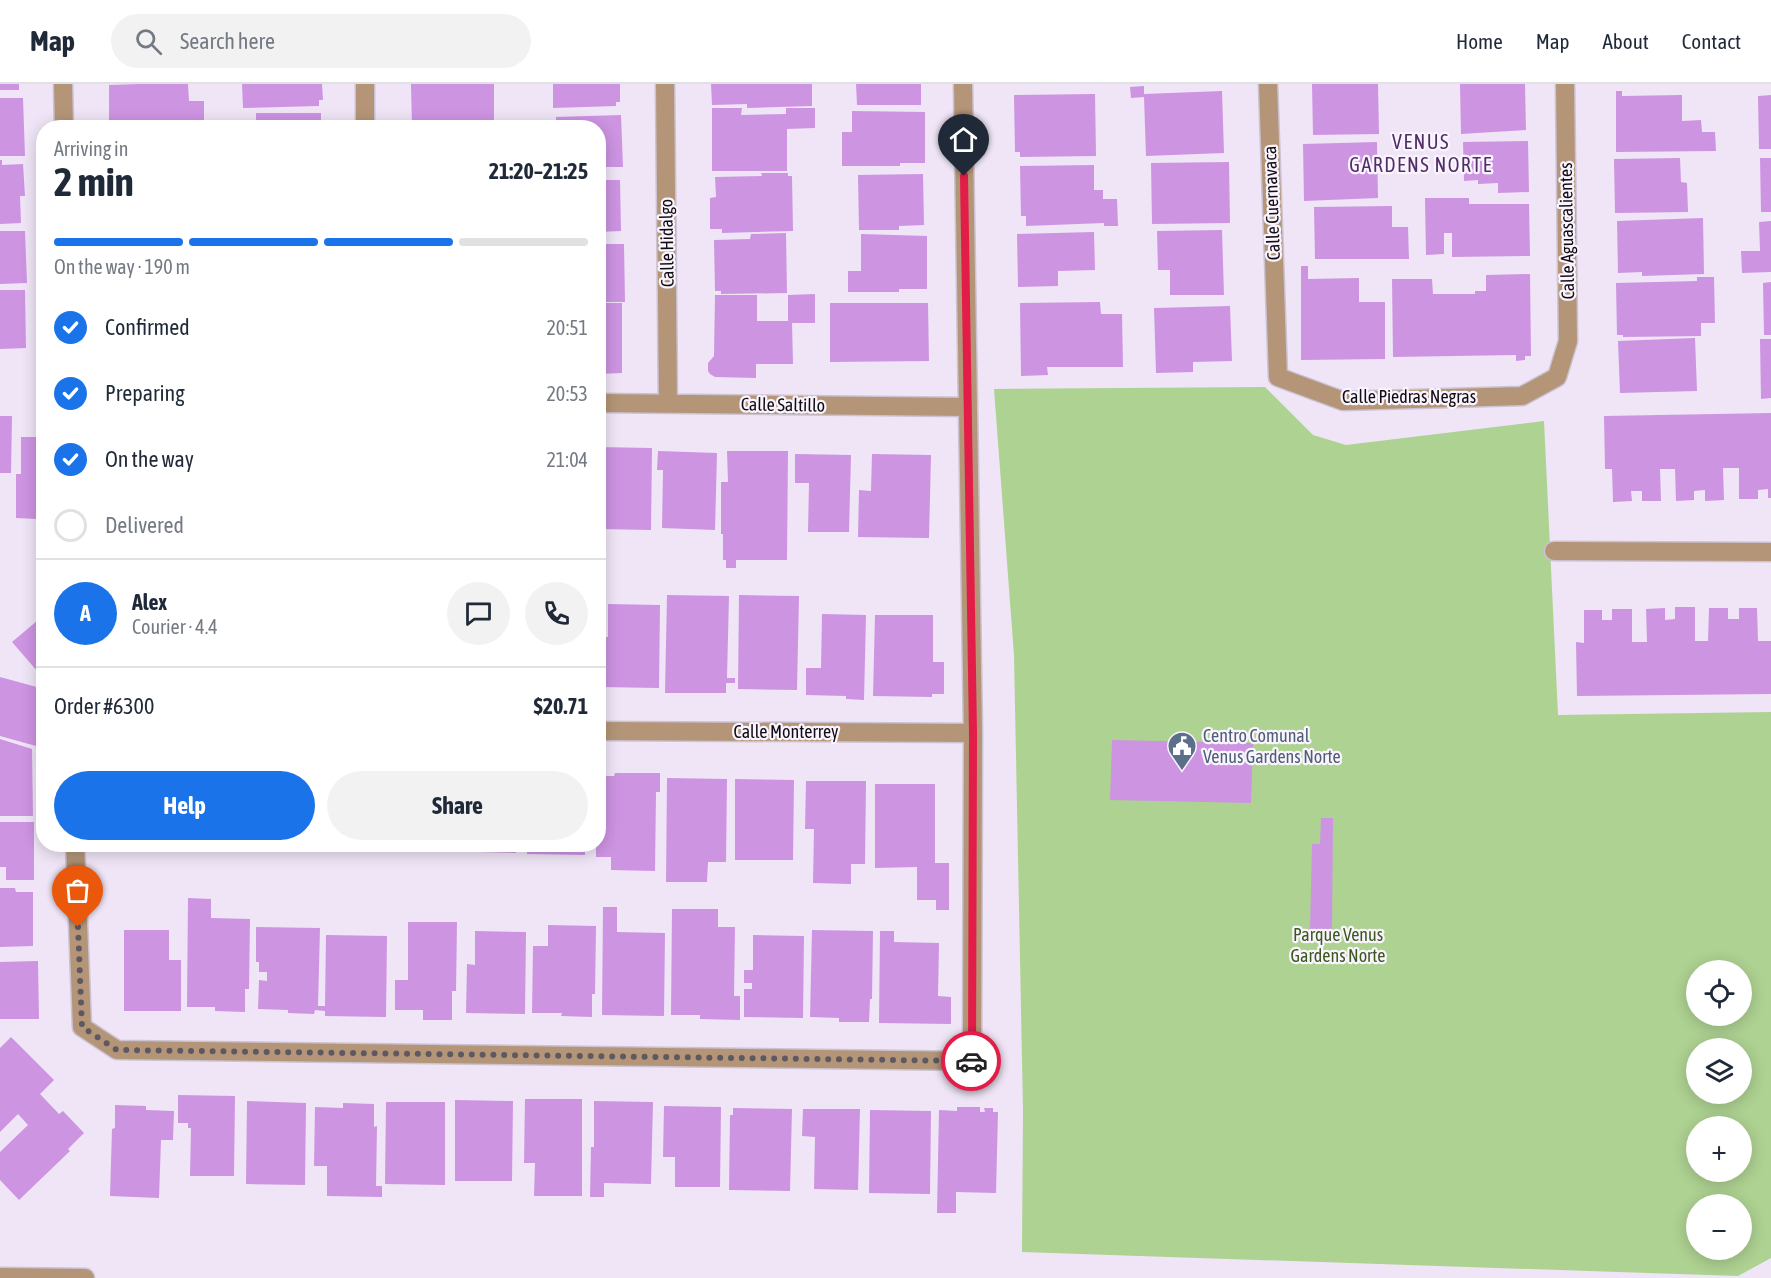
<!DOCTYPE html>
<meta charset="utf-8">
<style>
body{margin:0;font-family:"Asap Condensed",sans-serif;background:#f2f2f3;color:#1f2937;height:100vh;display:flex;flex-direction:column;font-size:22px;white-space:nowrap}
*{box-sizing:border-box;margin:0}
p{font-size:20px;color:#747a83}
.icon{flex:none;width:33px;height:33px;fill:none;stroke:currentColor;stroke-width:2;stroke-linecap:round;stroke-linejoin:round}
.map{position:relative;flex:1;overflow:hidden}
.sheet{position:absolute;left:36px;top:36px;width:570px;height:732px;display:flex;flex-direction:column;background:#fff;border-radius:24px;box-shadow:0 3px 15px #0003}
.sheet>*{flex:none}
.buttons{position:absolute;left:1686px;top:876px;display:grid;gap:12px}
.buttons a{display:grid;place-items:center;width:66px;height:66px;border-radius:50%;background:#fff;box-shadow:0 3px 15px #0003;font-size:30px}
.pin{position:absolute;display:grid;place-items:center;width:51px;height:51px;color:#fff;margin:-62px -26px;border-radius:50% 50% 50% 0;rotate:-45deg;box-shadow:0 0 6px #0007}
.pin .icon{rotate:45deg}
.courier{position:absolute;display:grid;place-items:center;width:60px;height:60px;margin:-30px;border:4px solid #e11d48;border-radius:50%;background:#fff;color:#222;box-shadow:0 2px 8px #0007}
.headline em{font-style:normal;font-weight:700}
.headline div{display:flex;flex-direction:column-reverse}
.headline{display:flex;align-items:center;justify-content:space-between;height:102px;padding:0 18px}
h1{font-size:39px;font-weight:700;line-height:45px}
.bar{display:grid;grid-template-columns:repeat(4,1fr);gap:9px 6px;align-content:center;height:72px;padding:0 18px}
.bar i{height:8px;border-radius:4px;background:#e0e1e3}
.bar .current{background:#1a73e8}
.bar p{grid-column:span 4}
.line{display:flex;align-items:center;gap:15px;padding:0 18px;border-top:2px solid #e0e1e3}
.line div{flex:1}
.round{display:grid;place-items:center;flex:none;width:63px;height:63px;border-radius:32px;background:#f2f2f3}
ol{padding:0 18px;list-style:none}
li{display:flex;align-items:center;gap:18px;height:66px}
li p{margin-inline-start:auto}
li .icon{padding:6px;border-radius:50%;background:#1a73e8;color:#fff;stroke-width:4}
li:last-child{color:#747a83}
li i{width:33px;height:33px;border:3px solid #e0e1e3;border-radius:50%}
.primary-button{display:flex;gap:12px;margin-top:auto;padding:12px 18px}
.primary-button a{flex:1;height:69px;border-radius:36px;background:#1a73e8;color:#fff;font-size:24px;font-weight:700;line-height:69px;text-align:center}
.primary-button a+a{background:#f2f2f3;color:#1f2937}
header{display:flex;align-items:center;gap:36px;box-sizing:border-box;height:84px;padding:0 30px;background:#fff;border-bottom:2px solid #e0e1e3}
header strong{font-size:28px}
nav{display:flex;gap:33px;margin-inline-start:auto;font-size:21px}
.search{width:420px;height:54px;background:#f2f2f3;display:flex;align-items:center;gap:15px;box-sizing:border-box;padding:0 21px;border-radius:33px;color:#747a83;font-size:22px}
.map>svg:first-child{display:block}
.green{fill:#aed292;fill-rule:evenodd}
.building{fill:#cd94e2}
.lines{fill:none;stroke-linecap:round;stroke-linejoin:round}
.minor-casing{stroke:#cbc2d2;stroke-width:21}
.minor{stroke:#b49577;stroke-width:18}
.done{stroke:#5e5862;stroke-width:6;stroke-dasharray:0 10.8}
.route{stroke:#e11d48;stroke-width:8}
.labels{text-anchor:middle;stroke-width:4.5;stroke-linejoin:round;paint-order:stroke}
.street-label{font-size:18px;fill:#100c12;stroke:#faf4fe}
.service-label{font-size:18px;fill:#4e5e75;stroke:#faf4fe;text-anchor:start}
.park-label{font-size:18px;fill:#3b591f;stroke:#faf4fe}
.neighbourhood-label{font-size:20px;letter-spacing:1.5px;fill:#512e66;stroke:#faf4fe}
</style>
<header>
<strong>Map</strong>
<div class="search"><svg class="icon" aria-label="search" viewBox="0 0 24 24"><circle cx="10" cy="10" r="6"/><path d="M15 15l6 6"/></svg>Search here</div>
<nav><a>Home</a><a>Map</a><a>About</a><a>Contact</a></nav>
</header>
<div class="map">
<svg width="1771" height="1194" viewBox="0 0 1771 1194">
<rect width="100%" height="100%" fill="#efe5f6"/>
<path class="green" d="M 1265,303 L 1313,351 L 1346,361 L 1544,337 L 1558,631 L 1771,628 L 1771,1174 L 1738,1192 L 1022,1168 L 1023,1026 L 1014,571 L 994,305 ZM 1696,886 L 1742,886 L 1742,932 L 1696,932 ZM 1696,964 L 1742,964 L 1742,1010 L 1696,1010 ZM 1696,1042 L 1742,1042 L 1742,1088 L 1696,1088 ZM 1696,1120 L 1742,1120 L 1742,1166 L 1696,1166 Z"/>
<path class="building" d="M 0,0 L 19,0 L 19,6 L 0,6 Z
M 139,0 L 188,0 L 189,17 L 204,17 L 204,44 L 109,44 L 109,1 Z
M 242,0 L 322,0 L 323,16 L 319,16 L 319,22 L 243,24 Z
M 411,0 L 494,0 L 494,40 L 512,39 L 512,44 L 412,44 Z
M 553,0 L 620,0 L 620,18 L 616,18 L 616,22 L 553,24 Z
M 711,0 L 812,0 L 812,22 L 747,24 L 747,20 L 712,21 Z
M 856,0 L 921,0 L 921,21 L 857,21 Z
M 1312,0 L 1378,0 L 1379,50 L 1313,51 Z
M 1460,0 L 1525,0 L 1526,46 L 1461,50 Z
M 1144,2 L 1144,10 L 1222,7 L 1224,69 L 1146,72 L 1144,13 L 1131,14 L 1130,3 Z
M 1616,7 L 1622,7 L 1622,12 L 1682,11 L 1682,37 L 1701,36 L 1702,48 L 1715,48 L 1716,67 L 1616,68 Z
M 1095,10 L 1096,72 L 1020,73 L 1020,68 L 1015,68 L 1014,11 Z
M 1771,11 L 1771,65 L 1759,65 L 1758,12 Z
M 0,14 L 23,14 L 25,72 L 0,72 Z
M 712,24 L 742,24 L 741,31 L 786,30 L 786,24 L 815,24 L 815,44 L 787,45 L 787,87 L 712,87 Z
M 852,27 L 925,28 L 925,79 L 900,79 L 900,82 L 842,82 L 842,48 L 852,48 Z
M 256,29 L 321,29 L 321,44 L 256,44 Z
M 621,31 L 623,83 L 598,83 L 598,44 L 541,44 L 541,41 L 556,41 L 556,33 Z
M 1528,57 L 1529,108 L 1498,109 L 1498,99 L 1478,100 L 1478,96 L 1464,97 L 1463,58 Z
M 1377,58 L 1378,114 L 1304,117 L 1303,60 Z
M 1680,74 L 1681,98 L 1687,99 L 1688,128 L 1615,129 L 1614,75 Z
M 1760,74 L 1771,74 L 1771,128 L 1761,128 Z
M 0,76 L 2,76 L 2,81 L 23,80 L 25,112 L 20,112 L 21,139 L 0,140 Z
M 1229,78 L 1230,139 L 1152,140 L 1151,79 Z
M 1094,81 L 1094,106 L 1103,106 L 1103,115 L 1117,115 L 1118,142 L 1104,142 L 1104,139 L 1026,142 L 1026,132 L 1021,132 L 1020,82 Z
M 761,89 L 788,89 L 788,92 L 792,92 L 793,147 L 722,149 L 722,145 L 710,145 L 710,114 L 716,113 L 715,93 L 762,92 Z
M 923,90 L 924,141 L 899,142 L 899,146 L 859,146 L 858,91 Z
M 598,96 L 620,96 L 621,147 L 598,148 Z
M 1425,114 L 1469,114 L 1469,120 L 1529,120 L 1530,172 L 1452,173 L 1452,149 L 1444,149 L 1444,170 L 1426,171 Z
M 1392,122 L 1392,143 L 1408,143 L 1409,175 L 1315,175 L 1314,123 Z
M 1703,134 L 1704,190 L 1642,192 L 1642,188 L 1618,189 L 1617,137 Z
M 1771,137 L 1771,188 L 1742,189 L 1741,167 L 1760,167 L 1759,138 Z
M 1222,146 L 1224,211 L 1170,211 L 1170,186 L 1158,186 L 1157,147 Z
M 0,147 L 25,147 L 27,199 L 0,200 Z
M 1094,148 L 1095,186 L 1058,187 L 1058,202 L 1018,203 L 1017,150 Z
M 786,149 L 787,209 L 721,210 L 721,207 L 715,207 L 714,156 L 750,155 L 751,150 Z
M 861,150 L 927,152 L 927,205 L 899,205 L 899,208 L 848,208 L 848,187 L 861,187 Z
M 598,160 L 624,160 L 625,218 L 598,218 Z
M 1301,182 L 1308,182 L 1308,195 L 1359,194 L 1359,218 L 1385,218 L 1385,275 L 1301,276 Z
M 1530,190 L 1531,272 L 1525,272 L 1525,276 L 1516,277 L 1516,271 L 1393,273 L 1392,195 L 1432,195 L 1433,210 L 1475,210 L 1475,207 L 1486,207 L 1486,191 Z
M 1697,193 L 1714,193 L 1715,239 L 1701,239 L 1701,252 L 1623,253 L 1623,251 L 1617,251 L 1616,199 L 1697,197 Z
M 1771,198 L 1771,251 L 1764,251 L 1763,199 Z
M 0,206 L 25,206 L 26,264 L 0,265 Z
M 815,210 L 815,239 L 792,239 L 793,280 L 756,280 L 756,294 L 715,293 L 710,290 L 708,287 L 708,279 L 714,272 L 715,211 L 757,211 L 757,237 L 788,237 L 788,211 Z
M 1100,218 L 1101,230 L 1122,230 L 1123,283 L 1047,283 L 1048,291 L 1021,292 L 1020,219 Z
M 598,219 L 622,219 L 622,289 L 598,290 Z
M 830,219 L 928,219 L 929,277 L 830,278 Z
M 1230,222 L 1232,277 L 1193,278 L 1193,288 L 1156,289 L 1154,224 Z
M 1695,254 L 1697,307 L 1620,309 L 1618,257 Z
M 1760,255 L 1771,255 L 1771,314 L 1761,315 Z
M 1771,329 L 1771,414 L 1768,414 L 1768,405 L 1758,406 L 1758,415 L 1739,415 L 1739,384 L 1723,384 L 1724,416 L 1705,417 L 1705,406 L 1694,407 L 1694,416 L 1676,417 L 1675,385 L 1660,385 L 1661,417 L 1642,417 L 1642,407 L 1631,407 L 1632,417 L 1613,418 L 1612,385 L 1605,385 L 1604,332 Z
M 0,332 L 12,332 L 11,389 L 0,389 Z
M 21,353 L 44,353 L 44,432 L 38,432 L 37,435 L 16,434 L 16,390 L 21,390 Z
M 598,363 L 652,364 L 651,446 L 598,445 Z
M 658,367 L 717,369 L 715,446 L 662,444 L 663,386 L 657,386 Z
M 727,367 L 788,367 L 787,476 L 736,476 L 736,484 L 726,484 L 726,476 L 723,476 L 723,450 L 721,450 L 721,398 L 728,398 Z
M 795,370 L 851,371 L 849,448 L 808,448 L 809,399 L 795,399 Z
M 872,370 L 931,371 L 929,454 L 858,453 L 859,406 L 871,407 Z
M 667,511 L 729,512 L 727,594 L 735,594 L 735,599 L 726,599 L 726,609 L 665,609 Z
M 739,511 L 799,512 L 797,606 L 738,605 Z
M 608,520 L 660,521 L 659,604 L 599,603 L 600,553 L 608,553 Z
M 1675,523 L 1695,523 L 1695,557 L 1708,557 L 1709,524 L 1728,524 L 1728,535 L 1739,535 L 1739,524 L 1757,524 L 1758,557 L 1771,557 L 1771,610 L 1577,612 L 1576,558 L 1584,559 L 1584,526 L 1602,526 L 1602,536 L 1612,536 L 1612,525 L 1632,525 L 1632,558 L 1647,558 L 1646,525 L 1665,524 L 1665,536 L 1675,535 Z
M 822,530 L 866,531 L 864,616 L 846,615 L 846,612 L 806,611 L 806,584 L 821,584 Z
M 44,531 L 44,595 L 12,558 Z
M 875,531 L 933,531 L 933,578 L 944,578 L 944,610 L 932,610 L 932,613 L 873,612 Z
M 0,593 L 44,605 L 44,635 L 36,662 L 0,652 Z
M 0,655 L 32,665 L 33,732 L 0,732 Z
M 1112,656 L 1253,659 L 1251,719 L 1110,716 Z
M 615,689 L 660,689 L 660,708 L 656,708 L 655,787 L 611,786 L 611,773 L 596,773 L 596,760 L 598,760 L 598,692 L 614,692 Z
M 667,694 L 727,695 L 726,778 L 708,778 L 707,798 L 666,798 Z
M 735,695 L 794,696 L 793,776 L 735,776 Z
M 806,697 L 866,697 L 865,780 L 851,780 L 851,800 L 813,799 L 814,745 L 805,745 Z
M 875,700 L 935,700 L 935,779 L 949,779 L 949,826 L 936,826 L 936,816 L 917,816 L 917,783 L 875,784 Z
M 1321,734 L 1333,734 L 1332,846 L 1310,846 L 1312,760 L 1320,760 Z
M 0,738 L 34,738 L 34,796 L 6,796 L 6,783 L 0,783 Z
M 121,760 L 180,760 L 180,764 L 157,764 L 157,767 L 143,766 L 143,763 L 121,763 Z
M 182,760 L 239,760 L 239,764 L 182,763 Z
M 267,760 L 307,760 L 307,765 L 266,765 Z
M 339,760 L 377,760 L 377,766 L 339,766 Z
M 389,760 L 446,760 L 446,768 L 389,767 Z
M 479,760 L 516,760 L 516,769 L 479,768 Z
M 527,760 L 585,760 L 585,771 L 527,770 Z
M 0,804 L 15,804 L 16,808 L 33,808 L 33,862 L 0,863 Z
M 188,814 L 211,815 L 211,834 L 250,835 L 249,905 L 245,905 L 245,928 L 215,927 L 215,923 L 187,923 Z
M 603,823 L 617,823 L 617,848 L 665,849 L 664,932 L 602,931 Z
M 672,825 L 718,825 L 718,843 L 735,843 L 734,912 L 740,912 L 740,936 L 700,935 L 700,931 L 671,931 Z
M 408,838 L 457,838 L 456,907 L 452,907 L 452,936 L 423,936 L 423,926 L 395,926 L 395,896 L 408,896 Z
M 548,841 L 596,842 L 595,910 L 592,910 L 592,933 L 561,932 L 562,929 L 532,929 L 533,862 L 548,862 Z
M 256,843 L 320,844 L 318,922 L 325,922 L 326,851 L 387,852 L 386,933 L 325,932 L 325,927 L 315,926 L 314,930 L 288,929 L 288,926 L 258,925 L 259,896 L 267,897 L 267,888 L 259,888 L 259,878 L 256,878 Z
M 124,846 L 169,846 L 169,876 L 181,876 L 181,927 L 124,927 Z
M 812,846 L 873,847 L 872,915 L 870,915 L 869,938 L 839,938 L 839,934 L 810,933 Z
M 475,847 L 526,848 L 525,930 L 466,929 L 467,880 L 475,881 Z
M 880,847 L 894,847 L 894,858 L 939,859 L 938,912 L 951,913 L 951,940 L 879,939 Z
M 753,851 L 804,852 L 803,934 L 744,933 L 744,905 L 752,905 L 752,899 L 744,899 L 744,886 L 753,886 Z
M 38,877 L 39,935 L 0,935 L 0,878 Z
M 11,953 L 54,996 L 40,1010 L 59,1030 L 63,1027 L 84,1049 L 68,1065 L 70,1067 L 19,1116 L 0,1096 L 0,1068 L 28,1041 L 18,1030 L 0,1048 L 0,964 Z
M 178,1011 L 235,1012 L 234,1092 L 190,1092 L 191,1044 L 188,1044 L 188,1039 L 178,1039 Z
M 525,1015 L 582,1015 L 582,1112 L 534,1112 L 535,1079 L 524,1079 Z
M 455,1016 L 513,1017 L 512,1097 L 455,1097 Z
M 247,1017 L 306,1019 L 305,1101 L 246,1100 Z
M 594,1017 L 653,1018 L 651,1100 L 604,1099 L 604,1113 L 590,1113 L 591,1063 L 594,1063 Z
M 386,1018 L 445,1018 L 445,1101 L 385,1100 Z
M 343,1019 L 374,1020 L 374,1043 L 377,1042 L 376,1102 L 382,1102 L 382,1113 L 327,1112 L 327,1082 L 314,1082 L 315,1023 L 343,1024 Z
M 115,1021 L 146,1022 L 146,1026 L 174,1027 L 173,1056 L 161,1056 L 159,1114 L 110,1112 L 112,1045 L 115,1044 Z
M 664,1022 L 721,1023 L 720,1103 L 675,1103 L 675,1073 L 663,1073 Z
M 957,1023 L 980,1023 L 980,1028 L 985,1028 L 984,1024 L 993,1024 L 993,1028 L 998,1028 L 996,1109 L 956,1108 L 956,1129 L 937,1129 L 939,1026 L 957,1027 Z
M 733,1024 L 792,1025 L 790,1107 L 729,1106 L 730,1031 L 733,1031 Z
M 803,1025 L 860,1025 L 858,1106 L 814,1105 L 815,1053 L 802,1052 Z
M 870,1026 L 931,1027 L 930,1110 L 869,1109 Z"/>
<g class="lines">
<g class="minor-casing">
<path id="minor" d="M 63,0 L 64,44
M 365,0 L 365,44
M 665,0 L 668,319
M 1268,0 L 1278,293 L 1343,317 L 1522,312 L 1557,293 L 1568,257 L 1565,0
M 598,319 L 967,323
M 1554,467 L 1771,468
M 598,647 L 973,649
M 75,760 L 82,943 L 117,966 L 972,977 L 973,649 L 963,0
M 0,1193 L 85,1194"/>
</g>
<use href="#minor" class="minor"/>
</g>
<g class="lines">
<path class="done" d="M 78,843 L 82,943 L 117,966 L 971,977"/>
<path class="route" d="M 964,92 L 973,649 L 972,977 L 971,977"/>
</g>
<defs>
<g id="civic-pin" transform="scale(1.5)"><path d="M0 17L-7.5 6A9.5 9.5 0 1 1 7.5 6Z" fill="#5c6f8a" stroke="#faf4fe"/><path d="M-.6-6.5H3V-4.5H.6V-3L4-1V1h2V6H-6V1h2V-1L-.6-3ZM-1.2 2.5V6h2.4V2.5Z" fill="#fff"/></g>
</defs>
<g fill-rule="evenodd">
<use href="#civic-pin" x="1182" y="662"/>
</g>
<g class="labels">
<g class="street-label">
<text transform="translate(1272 119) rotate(-92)" y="6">Calle Cuernavaca</text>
<text transform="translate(1567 147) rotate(-91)" y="6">Calle Aguascalientes</text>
<text transform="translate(667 159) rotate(-91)" y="6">Calle Hidalgo</text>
<text x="1409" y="319">Calle Piedras Negras</text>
<text transform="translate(783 321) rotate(1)" y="6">Calle Saltillo</text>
<text x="786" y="654">Calle Monterrey</text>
</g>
<g class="service-label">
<text x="1203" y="658">Centro Comunal<tspan x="1203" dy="21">Venus Gardens Norte</tspan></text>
</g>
<g class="park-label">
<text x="1338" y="857">Parque Venus<tspan x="1338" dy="21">Gardens Norte</tspan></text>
</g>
<g class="neighbourhood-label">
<text x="1421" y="65">VENUS<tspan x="1421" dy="23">GARDENS NORTE</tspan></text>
</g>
</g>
</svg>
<div class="buttons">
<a><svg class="icon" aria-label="locate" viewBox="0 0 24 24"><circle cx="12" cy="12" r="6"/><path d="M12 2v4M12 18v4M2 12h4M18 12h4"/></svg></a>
<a><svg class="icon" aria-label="layers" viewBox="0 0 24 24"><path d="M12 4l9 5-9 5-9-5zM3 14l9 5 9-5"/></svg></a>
<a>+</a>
<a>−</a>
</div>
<div class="pin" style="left:78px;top:843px;background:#ea580c"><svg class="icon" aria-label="bag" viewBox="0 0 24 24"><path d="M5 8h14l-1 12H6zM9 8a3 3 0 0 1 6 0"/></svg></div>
<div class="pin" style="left:964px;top:92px;background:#1f2937"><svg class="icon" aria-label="home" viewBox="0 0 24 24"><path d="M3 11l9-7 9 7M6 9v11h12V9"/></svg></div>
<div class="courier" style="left:971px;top:977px"><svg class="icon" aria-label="car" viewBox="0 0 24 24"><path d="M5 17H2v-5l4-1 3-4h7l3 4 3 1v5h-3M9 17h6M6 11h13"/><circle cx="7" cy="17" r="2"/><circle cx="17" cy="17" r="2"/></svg></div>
<section class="sheet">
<div class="headline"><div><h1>2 min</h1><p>Arriving in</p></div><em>21:20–21:25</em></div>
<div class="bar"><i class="current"></i><i class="current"></i><i class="current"></i><i></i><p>On the way · 190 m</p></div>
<ol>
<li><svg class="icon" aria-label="check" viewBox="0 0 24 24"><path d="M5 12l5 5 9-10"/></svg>Confirmed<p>20:51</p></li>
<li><svg class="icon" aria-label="check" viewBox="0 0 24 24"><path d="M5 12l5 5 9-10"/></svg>Preparing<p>20:53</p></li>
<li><svg class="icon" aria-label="check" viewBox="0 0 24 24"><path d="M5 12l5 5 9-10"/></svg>On the way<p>21:04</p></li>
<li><i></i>Delivered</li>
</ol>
<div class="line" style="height:108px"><b class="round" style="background:#1a73e8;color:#fff">A</b><div><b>Alex</b><p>Courier · 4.4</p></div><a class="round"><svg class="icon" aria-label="chat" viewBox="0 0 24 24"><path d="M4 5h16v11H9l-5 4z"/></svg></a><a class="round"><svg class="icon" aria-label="phone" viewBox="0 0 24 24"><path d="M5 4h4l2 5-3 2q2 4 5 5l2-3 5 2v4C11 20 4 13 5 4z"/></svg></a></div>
<div class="line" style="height:78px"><div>Order #6300</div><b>$20.71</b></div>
<div class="primary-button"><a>Help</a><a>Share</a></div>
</section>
</div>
